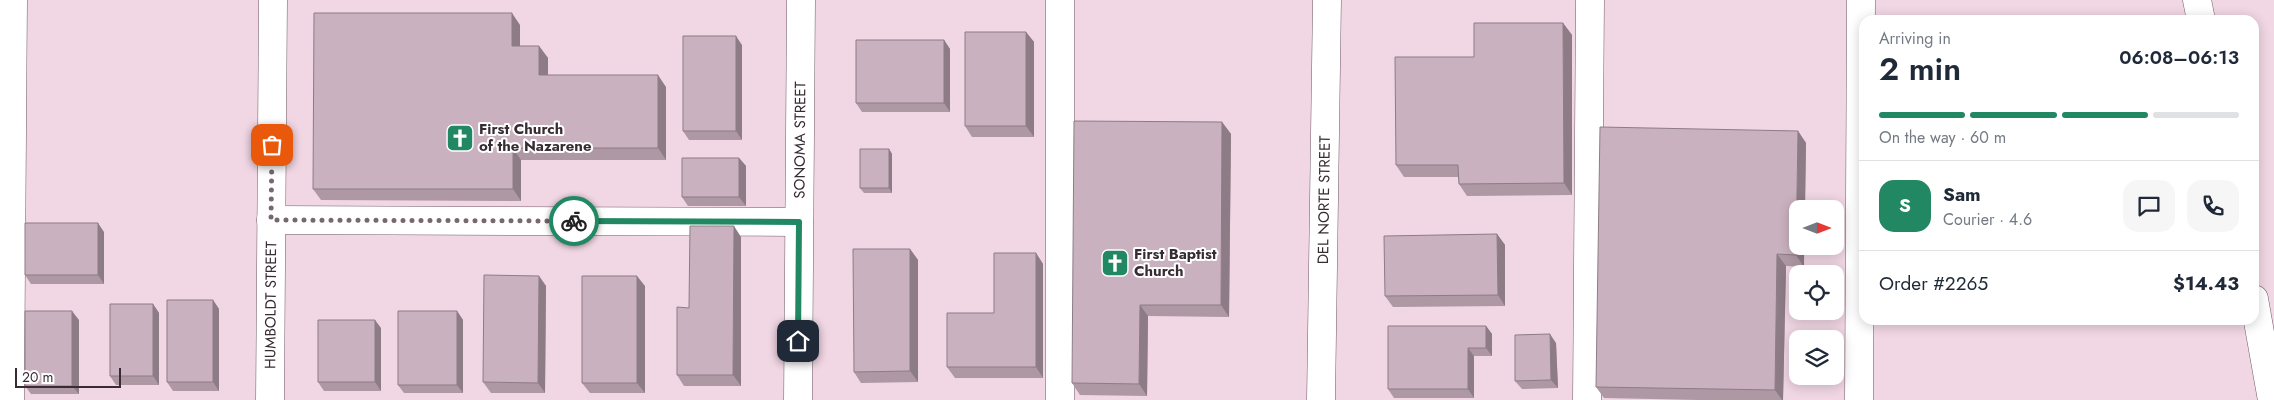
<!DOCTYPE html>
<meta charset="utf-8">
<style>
body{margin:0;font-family:Jost,sans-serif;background:#f6f6f7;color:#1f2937;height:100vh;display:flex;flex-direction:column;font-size:19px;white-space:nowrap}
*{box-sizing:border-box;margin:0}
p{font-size:16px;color:#747a83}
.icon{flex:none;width:28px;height:28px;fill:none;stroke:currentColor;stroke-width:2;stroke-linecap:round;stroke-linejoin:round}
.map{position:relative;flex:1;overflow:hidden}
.details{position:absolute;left:1859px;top:15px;width:400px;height:310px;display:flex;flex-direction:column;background:#fff;border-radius:15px;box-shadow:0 2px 12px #0003}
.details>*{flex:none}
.needle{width:32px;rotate:90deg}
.fabs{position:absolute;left:1789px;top:200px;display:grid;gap:10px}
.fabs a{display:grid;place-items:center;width:55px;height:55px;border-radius:10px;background:#fff;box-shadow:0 2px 12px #0003;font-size:25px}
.scale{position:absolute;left:15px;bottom:12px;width:106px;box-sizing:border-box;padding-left:5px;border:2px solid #362c32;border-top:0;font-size:14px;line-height:18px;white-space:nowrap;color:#362c32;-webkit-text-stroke:4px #fff;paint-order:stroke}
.pin{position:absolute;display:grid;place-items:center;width:42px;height:42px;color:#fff;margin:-21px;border-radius:10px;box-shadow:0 2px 8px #0006}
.courier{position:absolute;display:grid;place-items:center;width:50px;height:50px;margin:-25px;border:4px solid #218863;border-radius:50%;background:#fff;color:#222;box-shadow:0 1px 6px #0007}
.summary em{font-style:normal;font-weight:600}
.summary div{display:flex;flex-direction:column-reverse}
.summary{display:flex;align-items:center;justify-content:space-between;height:85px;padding:0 20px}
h1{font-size:32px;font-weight:600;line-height:38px}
.bar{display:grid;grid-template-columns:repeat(4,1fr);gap:8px 5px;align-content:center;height:60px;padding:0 20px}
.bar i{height:6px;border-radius:4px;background:#e0e1e3}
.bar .current{background:#218863}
.bar p{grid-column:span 4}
.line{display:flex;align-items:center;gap:12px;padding:0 20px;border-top:1px solid #e0e1e3}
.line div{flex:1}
.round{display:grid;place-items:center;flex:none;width:52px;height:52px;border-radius:15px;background:#f6f6f7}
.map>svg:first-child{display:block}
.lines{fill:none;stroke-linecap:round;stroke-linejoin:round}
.minor-casing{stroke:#715a66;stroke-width:29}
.major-casing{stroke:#715a66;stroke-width:29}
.minor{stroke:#fff;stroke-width:28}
.major{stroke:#fff;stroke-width:28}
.wall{fill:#ae98a4}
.shaded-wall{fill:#8d7c86}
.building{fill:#cab1bf;stroke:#8d7c86}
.done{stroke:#776870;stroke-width:5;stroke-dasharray:0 9}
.route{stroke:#218863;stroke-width:6}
.labels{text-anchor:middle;stroke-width:4;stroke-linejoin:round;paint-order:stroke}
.poi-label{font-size:15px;font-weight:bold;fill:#362c32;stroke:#fff;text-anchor:start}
.street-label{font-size:15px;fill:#362c32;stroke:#fff}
</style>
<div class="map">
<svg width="2274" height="400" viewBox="0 0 2274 400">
<rect width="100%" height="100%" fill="#f1d6e4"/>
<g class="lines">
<g class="minor-casing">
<g id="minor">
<path d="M 1060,0 L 1060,400"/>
<path d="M 2197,0 L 2201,20"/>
<path d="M 271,220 L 799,222"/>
<path d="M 2254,299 L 2272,400"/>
<path d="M 10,400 L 13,0"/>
<path id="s1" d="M 270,400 L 273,0"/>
<path id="s2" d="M 798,400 L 801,0"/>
<path id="s3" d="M 1321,400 L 1327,0"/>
<path d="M 1587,400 L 1590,0"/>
</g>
</g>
<g class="major-casing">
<path id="major" d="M 1859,400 L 1861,0"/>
</g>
<use href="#minor" class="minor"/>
<use href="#major" class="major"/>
</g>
<path class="wall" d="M 1563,23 L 1572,35 L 1572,195 L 1467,196 L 1459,184 L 1458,177 L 1404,177 L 1396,165 L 1474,57 Z
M 520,25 L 520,46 L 539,46 L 548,58 L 548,75 L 666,87 L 666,160 L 521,160 L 521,201 L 321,200 L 313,189 Z
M 1026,32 L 1034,42 L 1034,137 L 972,137 L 965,126 Z
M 944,40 L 950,49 L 950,112 L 862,112 L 856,103 Z
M 742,45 L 742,140 L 689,140 L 683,131 Z
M 1222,122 L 1231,134 L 1229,317 L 1148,316 L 1147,396 L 1080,395 L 1072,383 Z
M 1798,131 L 1806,143 L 1804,267 L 1786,266 L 1783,400 L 1698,400 L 1604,398 L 1596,387 Z
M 889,149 L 892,154 L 892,193 L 864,193 L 860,188 Z
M 739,158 L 746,166 L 746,206 L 688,206 L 682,197 Z
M 104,232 L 104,284 L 31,284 L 25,275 Z
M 1497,234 L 1505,245 L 1505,306 L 1393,307 L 1385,296 Z
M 741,237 L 741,386 L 684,386 L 677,375 L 689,308 Z
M 910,249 L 918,260 L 918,382 L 861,383 L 854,372 Z
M 1036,253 L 1043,264 L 1043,378 L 955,378 L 947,367 L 994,313 Z
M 539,276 L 546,286 L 545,393 L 491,393 L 483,382 Z
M 645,286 L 645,393 L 590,393 L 582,383 Z
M 213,300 L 219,309 L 219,391 L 173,391 L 167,382 Z
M 153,304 L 159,313 L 159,385 L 116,385 L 110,376 Z
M 457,311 L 463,320 L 463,393 L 404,393 L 398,385 Z
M 79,320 L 79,394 L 31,394 L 25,386 Z
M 1486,326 L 1492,334 L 1492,356 L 1474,356 L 1474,398 L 1394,398 L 1388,389 Z
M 381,328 L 381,391 L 324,391 L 318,382 Z
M 1556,343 L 1558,388 L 1522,389 L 1515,381 Z"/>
<path class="shaded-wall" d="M 512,13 L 520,25 L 520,58 L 512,46 Z
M 1563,23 L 1572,35 L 1572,195 L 1564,183 Z
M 1026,32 L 1034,42 L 1034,137 L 1026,126 Z
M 736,36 L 742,45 L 742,140 L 736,131 Z
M 944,40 L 950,49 L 950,112 L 944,103 Z
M 539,46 L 548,58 L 548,87 L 539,75 Z
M 658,75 L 666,87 L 666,160 L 658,148 Z
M 1222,122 L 1231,134 L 1229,317 L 1221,305 Z
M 1798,131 L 1806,143 L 1805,209 L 1798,209 L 1798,246 L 1804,246 L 1804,267 L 1796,255 Z
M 513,148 L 521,160 L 521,201 L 513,189 Z
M 889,149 L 892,154 L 892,193 L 889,188 Z
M 739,158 L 746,166 L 746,206 L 739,197 Z
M 98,223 L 104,232 L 104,284 L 98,275 Z
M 734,226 L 741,237 L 741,386 L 733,375 Z
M 1497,234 L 1505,245 L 1505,306 L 1498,295 Z
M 910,249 L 918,260 L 918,382 L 910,371 Z
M 1036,253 L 1043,264 L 1043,378 L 1036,367 Z
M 1777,254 L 1786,266 L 1783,400 L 1782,400 L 1775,390 Z
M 539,276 L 546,286 L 545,393 L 538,383 Z
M 637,276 L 645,286 L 645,393 L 637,383 Z
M 213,300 L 219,309 L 219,391 L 213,382 Z
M 153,304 L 159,313 L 159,385 L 153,376 Z
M 1140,305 L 1148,316 L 1147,396 L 1139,384 Z
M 72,311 L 79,320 L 79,394 L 72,386 Z
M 457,311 L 463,320 L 463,393 L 457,385 Z
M 375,320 L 381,328 L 381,391 L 375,382 Z
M 1486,326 L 1492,334 L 1492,356 L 1486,348 Z
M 1550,334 L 1556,343 L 1558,388 L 1551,380 Z
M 1468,348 L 1474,356 L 1474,398 L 1468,389 Z"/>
<path class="building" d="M 314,13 L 512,13 L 512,46 L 539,46 L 539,75 L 658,75 L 658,148 L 513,148 L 513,189 L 313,189 Z
M 1474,23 L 1563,23 L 1564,183 L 1459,184 L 1458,165 L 1396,165 L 1395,57 L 1474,57 Z
M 965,32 L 1026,32 L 1026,126 L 965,126 Z
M 683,36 L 736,36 L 736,131 L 683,131 Z
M 856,40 L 944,40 L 944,103 L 856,103 Z
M 1074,121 L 1222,122 L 1221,305 L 1140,305 L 1139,384 L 1072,383 Z
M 1600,127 L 1798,131 L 1796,255 L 1777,254 L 1775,390 L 1596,387 Z
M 860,149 L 889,149 L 889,188 L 860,188 Z
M 682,158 L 739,158 L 739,197 L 682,197 Z
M 25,223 L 98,223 L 98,275 L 25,275 Z
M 690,226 L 734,226 L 733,375 L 677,375 L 677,307 L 689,308 Z
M 1497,234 L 1498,295 L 1385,296 L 1384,236 Z
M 853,249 L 910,249 L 910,371 L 854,372 Z
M 994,253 L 1036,253 L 1036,367 L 947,367 L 947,313 L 994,313 Z
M 484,275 L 539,276 L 538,383 L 483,382 Z
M 582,276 L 637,276 L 637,383 L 582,383 Z
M 167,300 L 213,300 L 213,382 L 167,382 Z
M 110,304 L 153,304 L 153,376 L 110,376 Z
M 25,311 L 72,311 L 72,386 L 25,386 Z
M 398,311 L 457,311 L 457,385 L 398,385 Z
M 318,320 L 375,320 L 375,382 L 318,382 Z
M 1388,326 L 1486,326 L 1486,348 L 1468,348 L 1468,389 L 1388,389 Z
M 1550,334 L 1551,380 L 1515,381 L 1515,335 Z"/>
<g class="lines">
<path class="done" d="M 272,145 L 271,220 L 574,221"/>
<path class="route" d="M 574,221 L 799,222 L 798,341"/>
</g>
<defs>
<g id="church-square" transform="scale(1.4375)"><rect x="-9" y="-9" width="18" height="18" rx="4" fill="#218863" stroke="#fff"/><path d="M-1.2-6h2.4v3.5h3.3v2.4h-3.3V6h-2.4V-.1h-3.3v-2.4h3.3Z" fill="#fff"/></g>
</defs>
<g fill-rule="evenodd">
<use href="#church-square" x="460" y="138"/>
<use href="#church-square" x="1115" y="263"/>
</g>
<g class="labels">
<g class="poi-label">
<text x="479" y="134">First Church<tspan x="479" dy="17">of the Nazarene</tspan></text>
<text x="1134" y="259">First Baptist<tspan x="1134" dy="17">Church</tspan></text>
</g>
<g class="street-label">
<text dy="5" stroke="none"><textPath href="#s2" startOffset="260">SONOMA STREET</textPath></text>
<text dy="5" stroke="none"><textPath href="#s3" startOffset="200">DEL NORTE STREET</textPath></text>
<text dy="5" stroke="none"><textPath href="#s1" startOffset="95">HUMBOLDT STREET</textPath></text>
</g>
</g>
</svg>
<div class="fabs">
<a><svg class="needle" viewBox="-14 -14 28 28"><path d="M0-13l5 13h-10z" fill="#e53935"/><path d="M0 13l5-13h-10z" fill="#747a83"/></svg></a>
<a><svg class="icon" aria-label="locate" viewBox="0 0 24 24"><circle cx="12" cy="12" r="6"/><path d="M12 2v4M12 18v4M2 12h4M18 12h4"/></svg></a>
<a><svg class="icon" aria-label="layers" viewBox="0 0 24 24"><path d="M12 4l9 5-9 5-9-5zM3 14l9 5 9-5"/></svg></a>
</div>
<div class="scale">20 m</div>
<div class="pin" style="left:272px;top:145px;background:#ea580c"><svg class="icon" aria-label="bag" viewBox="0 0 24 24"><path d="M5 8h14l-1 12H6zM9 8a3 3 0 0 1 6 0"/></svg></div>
<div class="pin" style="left:798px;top:341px;background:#1f2937"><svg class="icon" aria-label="home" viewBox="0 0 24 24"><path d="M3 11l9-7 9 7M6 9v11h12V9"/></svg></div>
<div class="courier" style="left:574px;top:221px"><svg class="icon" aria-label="bike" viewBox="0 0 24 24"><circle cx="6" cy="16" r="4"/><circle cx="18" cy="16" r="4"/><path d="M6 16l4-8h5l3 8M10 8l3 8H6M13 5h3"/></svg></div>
<section class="details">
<div class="summary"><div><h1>2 min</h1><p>Arriving in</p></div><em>06:08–06:13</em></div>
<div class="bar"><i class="current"></i><i class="current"></i><i class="current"></i><i></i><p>On the way · 60 m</p></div>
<div class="line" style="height:90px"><b class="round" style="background:#218863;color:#fff">S</b><div><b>Sam</b><p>Courier · 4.6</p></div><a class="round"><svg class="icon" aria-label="chat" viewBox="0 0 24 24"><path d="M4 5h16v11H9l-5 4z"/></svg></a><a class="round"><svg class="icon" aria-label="phone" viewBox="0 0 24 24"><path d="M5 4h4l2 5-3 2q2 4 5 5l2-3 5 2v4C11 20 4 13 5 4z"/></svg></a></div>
<div class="line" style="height:65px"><div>Order #2265</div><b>$14.43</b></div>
</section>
</div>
